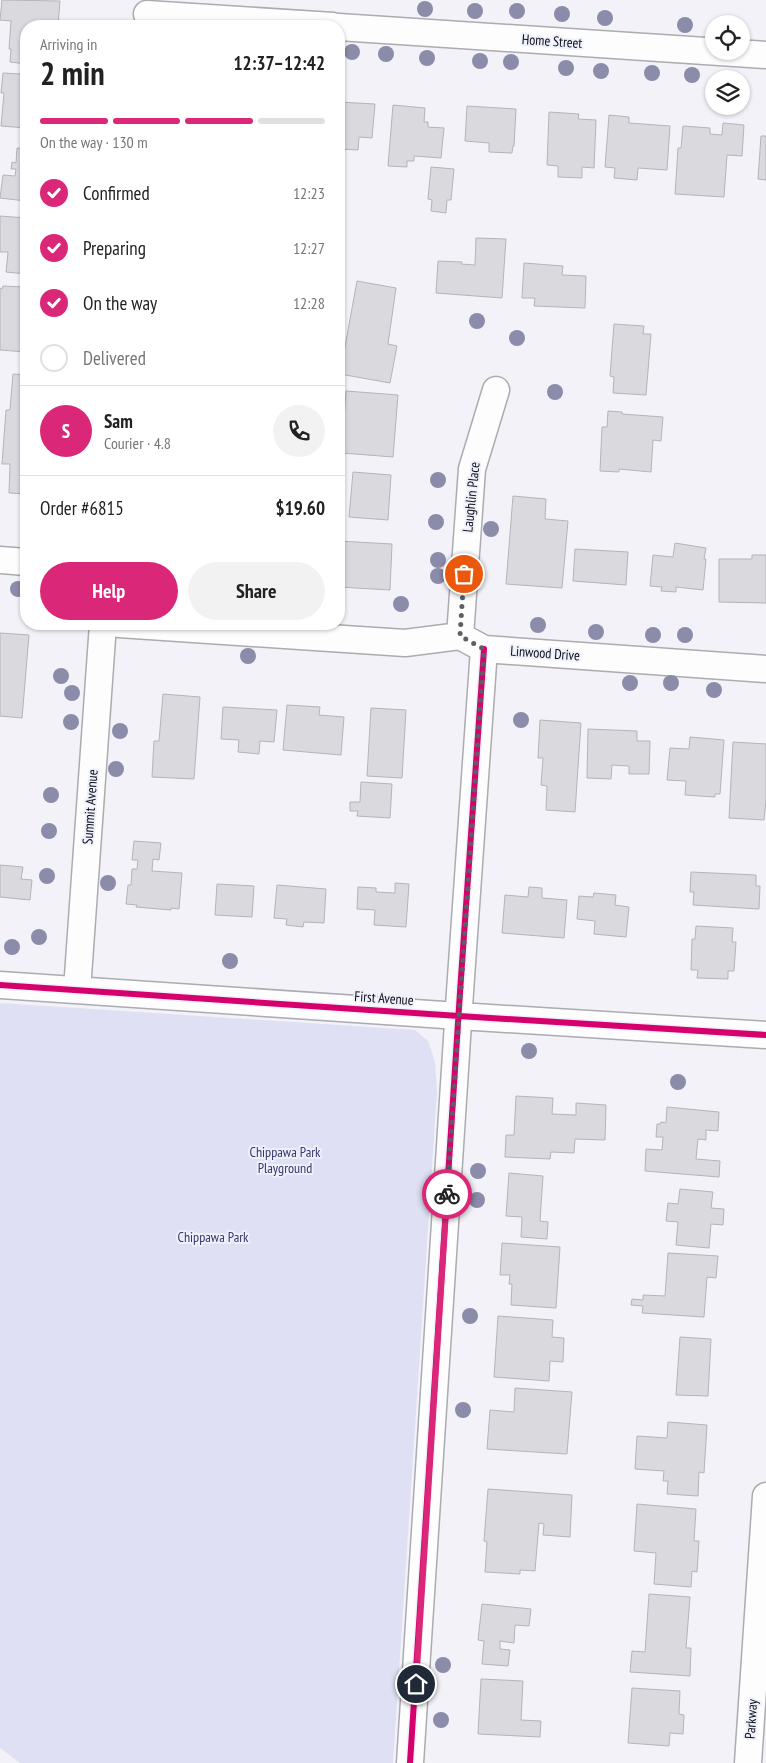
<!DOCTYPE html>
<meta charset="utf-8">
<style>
body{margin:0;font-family:"PT Sans Narrow",sans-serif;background:#f2f2f2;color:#222;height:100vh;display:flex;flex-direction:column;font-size:19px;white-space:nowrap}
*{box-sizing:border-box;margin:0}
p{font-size:16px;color:#767676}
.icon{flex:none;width:28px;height:28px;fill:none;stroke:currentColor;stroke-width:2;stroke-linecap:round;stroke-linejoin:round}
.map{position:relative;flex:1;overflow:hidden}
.sheet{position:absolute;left:20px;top:20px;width:325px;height:610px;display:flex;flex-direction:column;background:#fff;border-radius:20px;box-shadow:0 1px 4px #0004}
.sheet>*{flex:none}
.fabs{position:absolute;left:705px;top:15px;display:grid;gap:10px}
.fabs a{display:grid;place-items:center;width:45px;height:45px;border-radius:50%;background:#fff;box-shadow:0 1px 4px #0004;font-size:25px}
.pin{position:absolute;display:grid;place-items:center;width:42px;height:42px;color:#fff;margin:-21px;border:2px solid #fff;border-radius:50%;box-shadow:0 1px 5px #0007}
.courier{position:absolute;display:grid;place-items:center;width:50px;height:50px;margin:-25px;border:4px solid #db2777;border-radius:50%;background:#fff;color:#222;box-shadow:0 1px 6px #0007}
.summary em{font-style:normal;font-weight:700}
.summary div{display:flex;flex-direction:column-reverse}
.summary{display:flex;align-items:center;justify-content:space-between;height:85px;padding:0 20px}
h1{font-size:32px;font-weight:700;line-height:38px}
.bar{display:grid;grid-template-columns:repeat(4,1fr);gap:8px 5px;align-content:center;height:60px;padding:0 20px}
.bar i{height:6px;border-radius:4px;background:#e0e0e0}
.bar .selected{background:#db2777}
.bar p{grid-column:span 4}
.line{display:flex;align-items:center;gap:12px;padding:0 20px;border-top:1px solid #e0e0e0}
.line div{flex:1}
.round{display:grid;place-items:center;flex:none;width:52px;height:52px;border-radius:26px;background:#f2f2f2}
ol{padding:0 20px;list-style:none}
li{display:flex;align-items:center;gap:15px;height:55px}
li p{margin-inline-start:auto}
li .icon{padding:5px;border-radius:50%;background:#db2777;color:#fff;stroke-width:4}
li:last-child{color:#767676}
li i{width:28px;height:28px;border:2px solid #e0e0e0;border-radius:50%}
.action{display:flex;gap:10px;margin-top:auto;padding:10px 20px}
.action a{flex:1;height:58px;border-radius:30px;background:#db2777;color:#fff;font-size:20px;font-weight:700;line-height:58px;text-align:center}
.action a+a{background:#f2f2f2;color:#222}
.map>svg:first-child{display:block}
.green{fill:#dfe0f3}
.building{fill:#d9d9de;stroke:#b4b4b9}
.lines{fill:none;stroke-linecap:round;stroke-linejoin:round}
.minor-casing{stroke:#ababb0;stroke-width:29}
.minor{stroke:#fdfdfe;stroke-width:26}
.cycleway-casing{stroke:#eef0fc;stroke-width:9}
.cycleway{stroke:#d6006c;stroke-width:6}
.tree{fill:#8b8baa}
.done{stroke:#5e5f64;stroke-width:5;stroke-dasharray:0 9}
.route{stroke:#db2777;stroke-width:6}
.labels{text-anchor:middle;stroke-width:4;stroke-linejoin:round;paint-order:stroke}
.street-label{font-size:14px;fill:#0f1014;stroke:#eef0fc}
.park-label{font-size:14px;fill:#36366a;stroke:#eef0fc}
</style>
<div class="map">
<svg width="766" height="1763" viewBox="0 0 766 1763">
<rect width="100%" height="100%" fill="#f2f2f8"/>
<path class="green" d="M 0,1003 L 415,1030 L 428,1041 L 435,1062 L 437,1091 L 393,1763 L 20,1763 L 0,1748 Z"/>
<path class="building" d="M 2,0 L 60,1 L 58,26 L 26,26 L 26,64 L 10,62 L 11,49 L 9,49 L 11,21 L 0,20 Z
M 21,72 L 26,72 L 26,128 L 1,126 L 4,93 L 1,93 L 3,73 L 20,74 Z
M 339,102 L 375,104 L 372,138 L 359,137 L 358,150 L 339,149 Z
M 393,105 L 425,108 L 424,122 L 428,122 L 428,127 L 444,128 L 441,158 L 414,156 L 414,161 L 407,161 L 407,167 L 388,166 Z
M 467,106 L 516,109 L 514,146 L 513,146 L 512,153 L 489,152 L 489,143 L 465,141 Z
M 549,112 L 579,114 L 578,119 L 596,120 L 594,168 L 582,167 L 582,178 L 558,177 L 558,166 L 547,165 Z
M 609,115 L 629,117 L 629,123 L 670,126 L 667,170 L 638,168 L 637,180 L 614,178 L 615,168 L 605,167 Z
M 723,123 L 744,125 L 742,156 L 727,155 L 724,197 L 675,194 L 678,148 L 681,148 L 683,126 L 710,128 L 710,134 L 722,135 Z
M 761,136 L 766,136 L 766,180 L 758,179 Z
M 17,148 L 26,149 L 26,201 L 0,198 L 3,175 L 15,176 L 16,169 L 11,169 L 12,162 L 16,163 Z
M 431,167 L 454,169 L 451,200 L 447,200 L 446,213 L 431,211 L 432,200 L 428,199 Z
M 0,216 L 26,218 L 26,274 L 6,272 L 8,252 L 0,252 Z
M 476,238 L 506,239 L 502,298 L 436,293 L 438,261 L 462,262 L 461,264 L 475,265 Z
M 524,263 L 563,266 L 562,275 L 586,276 L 585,308 L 534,306 L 535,298 L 522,298 Z
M 357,281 L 396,288 L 388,344 L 397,346 L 390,383 L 340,374 Z
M 3,286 L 26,287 L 26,352 L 0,350 L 0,288 L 2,289 Z
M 614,324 L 644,326 L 643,334 L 651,334 L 646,395 L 613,393 L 614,377 L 610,376 Z
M 13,374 L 26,375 L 26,494 L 9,493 L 10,464 L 2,464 L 6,410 L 10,410 Z
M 346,391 L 398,395 L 393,457 L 342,453 Z
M 608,411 L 622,412 L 622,414 L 663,417 L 661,441 L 653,440 L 651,472 L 619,469 L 619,472 L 600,471 L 602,427 L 607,427 Z
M 353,472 L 391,475 L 388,520 L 349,517 Z
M 513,496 L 546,499 L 545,519 L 568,521 L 562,588 L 506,584 Z
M 339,541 L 392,544 L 390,590 L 339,587 Z
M 675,543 L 706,548 L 704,559 L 706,559 L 703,590 L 676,587 L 676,592 L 661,591 L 662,587 L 650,586 L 653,555 L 673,557 Z
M 575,549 L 628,552 L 626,585 L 573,581 Z
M 752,555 L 766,555 L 766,603 L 719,602 L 719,559 L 752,559 Z
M 0,633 L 29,635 L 22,718 L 0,716 Z
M 163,694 L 200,697 L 194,779 L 152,777 L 154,741 L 159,741 Z
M 287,705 L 320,707 L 319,715 L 344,717 L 341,755 L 283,750 Z
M 223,707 L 277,710 L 274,742 L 260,741 L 259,754 L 238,752 L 239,740 L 221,739 Z
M 371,708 L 406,710 L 402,778 L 367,776 Z
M 540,720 L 581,723 L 575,812 L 546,810 L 547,786 L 541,785 L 543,758 L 538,758 Z
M 588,729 L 637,731 L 637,741 L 650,741 L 649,774 L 629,774 L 629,766 L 612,765 L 611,779 L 587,778 Z
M 690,737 L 724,740 L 720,794 L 715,794 L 715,797 L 685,795 L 686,781 L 667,780 L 670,748 L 689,749 Z
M 733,742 L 766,744 L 766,800 L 764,820 L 729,818 Z
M 361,782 L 392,784 L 390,818 L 357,816 L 358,811 L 350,811 L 350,802 L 360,802 Z
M 134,841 L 161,843 L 159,860 L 153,859 L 152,871 L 182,873 L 179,909 L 171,908 L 171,910 L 136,907 L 137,905 L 126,904 L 128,885 L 131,885 L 132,869 L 137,869 L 138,860 L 132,860 Z
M 0,865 L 23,867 L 21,879 L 32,880 L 30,900 L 0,897 Z
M 691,872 L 756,875 L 756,886 L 760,886 L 759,909 L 693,905 L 694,892 L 690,892 Z
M 395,883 L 409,884 L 406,927 L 374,925 L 375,910 L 357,909 L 358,887 L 376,888 L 376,892 L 395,893 Z
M 217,884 L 254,886 L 252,917 L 215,915 Z
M 277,885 L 326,889 L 324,923 L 304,922 L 303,927 L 286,925 L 287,919 L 274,918 Z
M 529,887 L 542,888 L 542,898 L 567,900 L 564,938 L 502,933 L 505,895 L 528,897 Z
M 594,893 L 616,895 L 615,905 L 629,907 L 626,937 L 594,934 L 595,921 L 577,919 L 579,896 L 593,897 Z
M 696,926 L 733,928 L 732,942 L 736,942 L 734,971 L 728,971 L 728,979 L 697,978 L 698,970 L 691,970 L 692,939 L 695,939 Z
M 516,1096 L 553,1098 L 552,1114 L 576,1115 L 576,1103 L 606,1105 L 605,1140 L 575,1139 L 574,1153 L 551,1152 L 550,1159 L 505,1157 L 506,1135 L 514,1135 Z
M 667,1107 L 719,1112 L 718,1131 L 706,1130 L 706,1140 L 698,1139 L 696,1159 L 720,1161 L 719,1177 L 645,1171 L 646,1149 L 662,1150 L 663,1137 L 656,1137 L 657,1124 L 660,1124 L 661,1122 L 666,1123 Z
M 509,1173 L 543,1176 L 540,1221 L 548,1222 L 547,1239 L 521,1237 L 522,1217 L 506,1216 Z
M 680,1189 L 713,1192 L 711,1208 L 724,1209 L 723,1225 L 711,1224 L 709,1248 L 676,1245 L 678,1222 L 666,1221 L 668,1203 L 678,1204 Z
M 502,1243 L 560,1247 L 556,1308 L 511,1305 L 512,1284 L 509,1284 L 510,1275 L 500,1275 Z
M 668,1253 L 718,1256 L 716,1278 L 707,1277 L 704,1317 L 642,1313 L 643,1306 L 631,1305 L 632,1299 L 643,1300 L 643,1295 L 665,1296 Z
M 498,1316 L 553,1320 L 552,1337 L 564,1338 L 563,1362 L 550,1361 L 549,1381 L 494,1377 Z
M 680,1337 L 711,1339 L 708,1396 L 676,1395 Z
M 515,1388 L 572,1392 L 567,1454 L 487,1449 L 490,1410 L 514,1412 Z
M 668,1422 L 707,1425 L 704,1473 L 699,1472 L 698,1496 L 667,1494 L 668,1481 L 663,1481 L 664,1471 L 635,1469 L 637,1436 L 667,1438 Z
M 488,1489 L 572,1495 L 570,1537 L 543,1535 L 544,1524 L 539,1523 L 535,1571 L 520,1570 L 520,1574 L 485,1572 L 487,1542 L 484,1541 Z
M 637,1504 L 696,1509 L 694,1541 L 699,1541 L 697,1572 L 692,1571 L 691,1587 L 654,1584 L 656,1553 L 634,1551 Z
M 649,1594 L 690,1597 L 686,1648 L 691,1648 L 690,1676 L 630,1672 L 632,1651 L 645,1652 Z
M 482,1604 L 531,1609 L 529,1626 L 515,1625 L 514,1643 L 500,1641 L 500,1649 L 510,1650 L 508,1666 L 482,1664 L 484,1641 L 478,1640 Z
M 481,1679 L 523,1681 L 521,1720 L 541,1721 L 540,1737 L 478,1734 Z
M 632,1688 L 680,1691 L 679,1714 L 684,1715 L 683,1734 L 670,1733 L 669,1746 L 628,1743 Z"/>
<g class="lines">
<g class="minor-casing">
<path id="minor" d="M 147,14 L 333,26
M 339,27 L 766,55
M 0,560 L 26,562
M 119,624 L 405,643 L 460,636 L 484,649 L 766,669
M 460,636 L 472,469 L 496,390
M 0,985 L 459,1016 L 766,1035
M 77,990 L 103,624
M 410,1763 L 460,992 L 484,649
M 748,1763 L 766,1496"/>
</g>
<use href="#minor" class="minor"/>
<g class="cycleway-casing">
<path id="cycleway" d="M 0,985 L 459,1016 L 766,1035
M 410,1763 L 460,992 L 484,649"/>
</g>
<use href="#cycleway" class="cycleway"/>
</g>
<g class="tree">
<circle cx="425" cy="9" r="8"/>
<circle cx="475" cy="11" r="8"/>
<circle cx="517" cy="11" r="8"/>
<circle cx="562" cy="14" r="8"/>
<circle cx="605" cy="18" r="8"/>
<circle cx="685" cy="25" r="8"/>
<circle cx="352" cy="52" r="8"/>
<circle cx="386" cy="54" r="8"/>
<circle cx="427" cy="58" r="8"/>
<circle cx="480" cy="61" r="8"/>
<circle cx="511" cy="62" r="8"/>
<circle cx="566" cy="68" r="8"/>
<circle cx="601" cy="71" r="8"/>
<circle cx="652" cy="73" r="8"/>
<circle cx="692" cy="75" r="8"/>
<circle cx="477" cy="321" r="8"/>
<circle cx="517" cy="338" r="8"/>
<circle cx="555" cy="392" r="8"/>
<circle cx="438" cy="480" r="8"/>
<circle cx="436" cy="522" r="8"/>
<circle cx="491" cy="529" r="8"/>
<circle cx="438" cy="560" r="8"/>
<circle cx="438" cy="576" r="8"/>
<circle cx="18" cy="589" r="8"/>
<circle cx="401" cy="604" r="8"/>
<circle cx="538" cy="625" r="8"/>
<circle cx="596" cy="632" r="8"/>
<circle cx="653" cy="635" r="8"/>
<circle cx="685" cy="635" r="8"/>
<circle cx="248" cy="656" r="8"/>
<circle cx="61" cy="676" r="8"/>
<circle cx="630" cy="683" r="8"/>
<circle cx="671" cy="683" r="8"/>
<circle cx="714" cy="690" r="8"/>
<circle cx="72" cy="693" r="8"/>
<circle cx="521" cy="720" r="8"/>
<circle cx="71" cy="722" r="8"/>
<circle cx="120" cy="731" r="8"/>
<circle cx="116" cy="769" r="8"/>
<circle cx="51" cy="795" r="8"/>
<circle cx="49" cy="831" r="8"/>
<circle cx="47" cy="876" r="8"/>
<circle cx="108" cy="883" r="8"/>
<circle cx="39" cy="937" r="8"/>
<circle cx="12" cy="947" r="8"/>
<circle cx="230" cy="961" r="8"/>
<circle cx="529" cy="1051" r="8"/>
<circle cx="678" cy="1082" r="8"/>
<circle cx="478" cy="1171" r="8"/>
<circle cx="477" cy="1200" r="8"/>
<circle cx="470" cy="1316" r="8"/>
<circle cx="463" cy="1410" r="8"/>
<circle cx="443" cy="1665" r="8"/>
<circle cx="441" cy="1720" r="8"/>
</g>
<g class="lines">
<path class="done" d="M 447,1194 L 484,649 L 460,636 L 464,574"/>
<path class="route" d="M 416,1684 L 447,1194"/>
</g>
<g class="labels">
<g class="street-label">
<text transform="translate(552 41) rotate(4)" y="5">Home Street</text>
<text transform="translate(471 497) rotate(-84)" y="5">Laughlin Place</text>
<text transform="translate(545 653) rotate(4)" y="5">Linwood Drive</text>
<text transform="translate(90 807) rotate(-86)" y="5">Summit Avenue</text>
<text transform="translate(384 998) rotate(4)" y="5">First Avenue</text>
<text transform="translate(751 1719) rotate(-86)" y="5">Parkway</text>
</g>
<g class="park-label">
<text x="285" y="1157">Chippawa Park<tspan x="285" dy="16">Playground</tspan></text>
<text x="213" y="1242">Chippawa Park</text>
</g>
</g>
</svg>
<div class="fabs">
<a><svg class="icon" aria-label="locate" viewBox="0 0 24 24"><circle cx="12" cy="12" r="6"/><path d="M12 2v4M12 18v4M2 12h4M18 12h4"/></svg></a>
<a><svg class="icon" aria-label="layers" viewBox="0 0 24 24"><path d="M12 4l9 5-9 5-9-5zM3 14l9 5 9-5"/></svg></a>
</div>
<div class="pin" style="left:464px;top:574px;background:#ea580c"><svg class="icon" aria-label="bag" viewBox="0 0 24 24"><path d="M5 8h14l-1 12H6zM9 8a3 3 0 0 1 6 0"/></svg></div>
<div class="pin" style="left:416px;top:1684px;background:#1f2937"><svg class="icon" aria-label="home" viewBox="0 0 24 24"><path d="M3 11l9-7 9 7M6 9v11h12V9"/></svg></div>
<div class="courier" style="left:447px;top:1194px"><svg class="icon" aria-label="bike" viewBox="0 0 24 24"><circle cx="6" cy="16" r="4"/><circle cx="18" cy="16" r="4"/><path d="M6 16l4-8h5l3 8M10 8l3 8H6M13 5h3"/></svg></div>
<section class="sheet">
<div class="summary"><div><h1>2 min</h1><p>Arriving in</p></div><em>12:37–12:42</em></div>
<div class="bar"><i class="selected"></i><i class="selected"></i><i class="selected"></i><i></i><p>On the way · 130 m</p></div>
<ol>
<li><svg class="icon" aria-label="check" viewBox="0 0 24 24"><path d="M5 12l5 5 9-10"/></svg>Confirmed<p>12:23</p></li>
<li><svg class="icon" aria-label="check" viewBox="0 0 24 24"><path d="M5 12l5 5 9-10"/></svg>Preparing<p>12:27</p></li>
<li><svg class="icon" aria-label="check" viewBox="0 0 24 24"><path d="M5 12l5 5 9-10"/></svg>On the way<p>12:28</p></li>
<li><i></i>Delivered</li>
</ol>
<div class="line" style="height:90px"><b class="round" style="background:#db2777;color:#fff">S</b><div><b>Sam</b><p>Courier · 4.8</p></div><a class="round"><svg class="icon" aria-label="phone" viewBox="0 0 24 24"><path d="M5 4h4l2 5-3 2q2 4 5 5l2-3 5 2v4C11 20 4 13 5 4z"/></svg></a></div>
<div class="line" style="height:65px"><div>Order #6815</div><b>$19.60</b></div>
<div class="action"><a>Help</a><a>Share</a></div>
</section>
</div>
